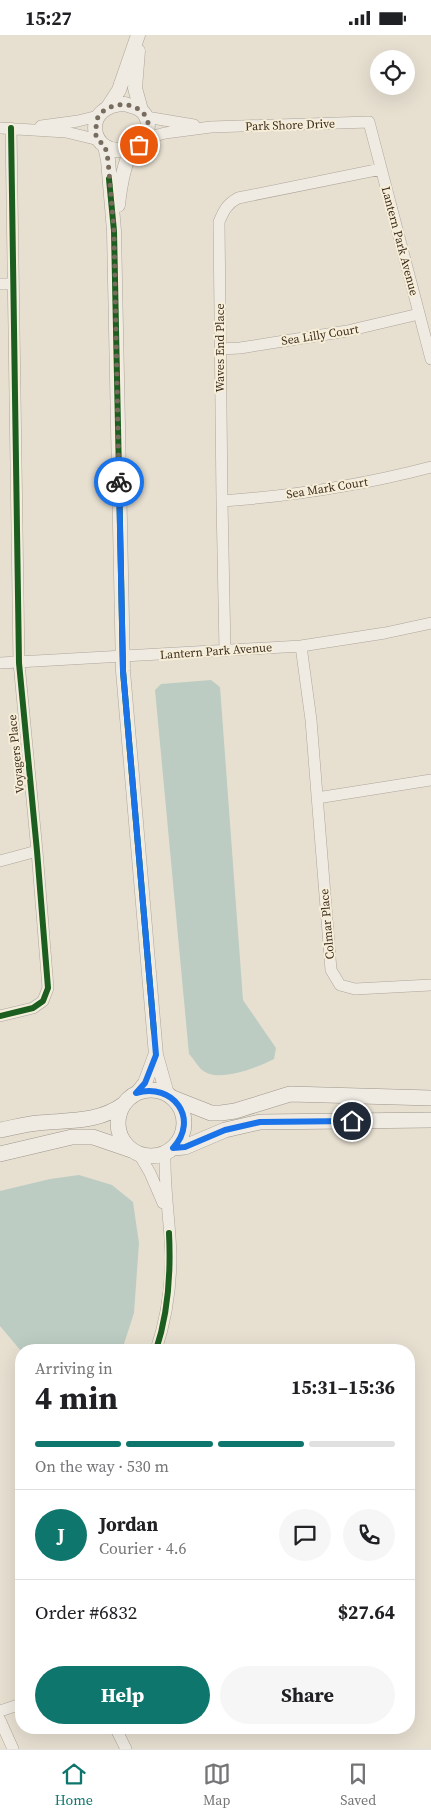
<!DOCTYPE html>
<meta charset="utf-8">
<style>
body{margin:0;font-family:"Source Serif 4",serif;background:#f6f6f6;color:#202124;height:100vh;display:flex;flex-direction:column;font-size:19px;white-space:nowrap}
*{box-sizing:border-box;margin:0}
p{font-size:16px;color:#757577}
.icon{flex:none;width:28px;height:28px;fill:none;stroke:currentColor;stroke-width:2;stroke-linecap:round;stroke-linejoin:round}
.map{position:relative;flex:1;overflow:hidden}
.drawer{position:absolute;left:15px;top:1309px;width:400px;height:390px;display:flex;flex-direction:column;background:#fff;border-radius:20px;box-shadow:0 5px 20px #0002}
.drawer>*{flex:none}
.buttons{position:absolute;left:370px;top:15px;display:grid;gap:10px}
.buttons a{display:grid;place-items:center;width:45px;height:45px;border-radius:50%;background:#fff;box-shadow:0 5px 20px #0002;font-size:25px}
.pin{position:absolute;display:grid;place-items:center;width:42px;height:42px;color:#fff;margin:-21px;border:2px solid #fff;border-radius:50%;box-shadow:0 1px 5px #0007}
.courier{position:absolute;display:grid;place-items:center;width:50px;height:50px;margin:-25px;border:4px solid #1a73e8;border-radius:50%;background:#fff;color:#222;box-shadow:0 1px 6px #0007}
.overview em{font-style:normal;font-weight:700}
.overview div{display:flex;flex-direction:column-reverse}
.overview{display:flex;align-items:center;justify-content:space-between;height:85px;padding:0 20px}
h1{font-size:32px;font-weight:700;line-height:38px}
.bar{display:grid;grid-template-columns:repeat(4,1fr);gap:8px 5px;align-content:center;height:60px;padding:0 20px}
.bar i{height:6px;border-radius:4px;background:#e0e0e0}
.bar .on{background:#0f766e}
.bar p{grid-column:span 4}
.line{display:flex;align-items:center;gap:12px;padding:0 20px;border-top:1px solid #e0e0e0}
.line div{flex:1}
.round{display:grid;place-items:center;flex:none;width:52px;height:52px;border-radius:26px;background:#f6f6f6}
.action{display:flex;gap:10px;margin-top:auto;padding:10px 20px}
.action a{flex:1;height:58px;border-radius:30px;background:#0f766e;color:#fff;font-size:20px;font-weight:700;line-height:58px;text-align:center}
.action a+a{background:#f6f6f6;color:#202124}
.status{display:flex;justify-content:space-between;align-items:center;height:35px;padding:0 25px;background:#fff;direction:ltr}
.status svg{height:14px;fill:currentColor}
.tabs{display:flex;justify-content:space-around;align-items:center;height:70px;border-top:1px solid #e0e0e0;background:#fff;font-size:14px;color:#757577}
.tabs a{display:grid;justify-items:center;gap:2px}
.tabs .on{color:#0f766e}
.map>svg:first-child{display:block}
.water{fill:#bcccc2}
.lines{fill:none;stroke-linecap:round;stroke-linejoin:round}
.minor-casing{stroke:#ada599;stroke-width:12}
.tertiary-casing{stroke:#ada599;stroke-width:15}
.secondary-casing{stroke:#9c958a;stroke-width:16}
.minor{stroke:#efebe3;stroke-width:11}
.tertiary{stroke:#efebe3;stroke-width:14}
.secondary{stroke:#efebe3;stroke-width:15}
.cycleway-casing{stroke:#f7eed8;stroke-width:9}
.cycleway{stroke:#1b5e20;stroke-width:6}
.done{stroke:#786c5e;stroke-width:5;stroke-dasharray:0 9}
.route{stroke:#1a73e8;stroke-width:6}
.labels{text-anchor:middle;stroke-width:4;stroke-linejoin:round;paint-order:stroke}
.street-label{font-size:12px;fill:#3d2e20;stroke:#f7eed8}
</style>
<div class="status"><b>15:27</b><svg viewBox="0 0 49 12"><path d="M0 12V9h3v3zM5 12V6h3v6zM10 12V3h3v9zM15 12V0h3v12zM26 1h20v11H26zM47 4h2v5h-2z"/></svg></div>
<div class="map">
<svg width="431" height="1714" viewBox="0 0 431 1714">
<rect width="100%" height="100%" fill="#e7e0d1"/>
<path class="water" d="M 211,645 L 220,652 L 243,965 L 276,1013 L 274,1024 C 259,1032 221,1047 205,1037 C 199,1034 194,1024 189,1019 L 155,655 L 161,649 Z
M 79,1140 L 112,1150 L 133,1167 L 139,1208 L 134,1278 L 122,1315 L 21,1316 L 0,1291 L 0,1156 L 50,1144 Z"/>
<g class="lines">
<g class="minor-casing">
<path id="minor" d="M 146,82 L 194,90
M 41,91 L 78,86 L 98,81
M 0,93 L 66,97 L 99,105
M 144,104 L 165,98 L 211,92 L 369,87 L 431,324
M 0,249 L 13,249
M 220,314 L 240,313 L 347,296 L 419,279
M 222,466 C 293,461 362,450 431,432
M 301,611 L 311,685 L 331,935 L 340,950 L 355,954 L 431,950
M 225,616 L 222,466 L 219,187 C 224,175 227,169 238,163 L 381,134
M 0,628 L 301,611 L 385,598 L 431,588
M 317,763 L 431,745
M 0,826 L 37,816
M 0,981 L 33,973 L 43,966 L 48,953 L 37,816 L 19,628 L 11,93
M 139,1119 L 150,1138 L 163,1168
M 156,1315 C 166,1285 171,1253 171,1221 C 170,1186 164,1153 165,1118
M 0,1676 L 21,1669
M 0,1685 L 13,1714
M 115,1692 L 126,1714"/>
</g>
<g class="tertiary-casing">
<path id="tertiary" d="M 138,16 L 135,53 L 141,75
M 125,69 C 130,71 135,72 139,74 C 151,81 150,99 141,108 C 137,111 132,113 127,114 C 90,123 80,70 125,69 Z
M 108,72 L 119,55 L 138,0
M 105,111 L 108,125 L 114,196 L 123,636 L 156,1020 L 167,1059
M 118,170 C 120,150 123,132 132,113
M 137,1058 L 145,1048 L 155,1021"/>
</g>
<g class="secondary-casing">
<path id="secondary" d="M118 1088a33 33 0 1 1 66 0a33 33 0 1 1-66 0Z
M 173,1063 L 211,1078 L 221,1078 L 235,1076 L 290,1059 L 431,1063
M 0,1095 C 12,1093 25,1089 38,1088 C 68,1085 98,1088 124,1069
M 173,1113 L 185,1112 L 225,1095 L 260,1087 L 431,1085
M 0,1119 L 72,1102 L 93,1102 L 131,1115"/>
</g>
<use href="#minor" class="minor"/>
<use href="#tertiary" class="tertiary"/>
<use href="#secondary" class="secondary"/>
<g class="cycleway-casing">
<path id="cycleway" d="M 109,144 L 114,196 L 123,636 L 154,997
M 0,981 L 33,973 L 43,966 L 48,953 L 37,816 L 19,628 L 11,93
M 156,1315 C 169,1276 171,1238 169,1198"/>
</g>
<use href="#cycleway" class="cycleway"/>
</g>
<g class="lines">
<path class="done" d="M 119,447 L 114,196 L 108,125 L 105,111 L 98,105 L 95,98 L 98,81 C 122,54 168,80 139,110"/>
<path class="route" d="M 119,447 L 123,636 L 156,1020 L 145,1048 L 136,1058 C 173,1047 200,1084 173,1113 L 185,1112 L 225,1095 L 260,1087 L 352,1086"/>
</g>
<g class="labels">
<g class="street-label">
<text transform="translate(290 90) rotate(-2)" y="4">Park Shore Drive</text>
<text transform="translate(400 206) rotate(75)" y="4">Lantern Park Avenue</text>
<text transform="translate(320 300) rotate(-9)" y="4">Sea Lilly Court</text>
<text transform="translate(220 313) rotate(-90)" y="4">Waves End Place</text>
<text transform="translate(327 453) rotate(-9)" y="4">Sea Mark Court</text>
<text transform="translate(216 616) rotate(-4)" y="4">Lantern Park Avenue</text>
<text transform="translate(16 719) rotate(-96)" y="4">Voyagers Place</text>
<text transform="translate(327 889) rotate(-95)" y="4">Colmar Place</text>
</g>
</g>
</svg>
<div class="buttons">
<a><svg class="icon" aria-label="locate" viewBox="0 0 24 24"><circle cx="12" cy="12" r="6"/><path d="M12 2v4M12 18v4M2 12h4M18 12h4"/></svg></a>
</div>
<div class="pin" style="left:139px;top:110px;background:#ea580c"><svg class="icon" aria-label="bag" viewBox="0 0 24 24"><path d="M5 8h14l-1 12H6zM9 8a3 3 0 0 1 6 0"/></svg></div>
<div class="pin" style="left:352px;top:1086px;background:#1f2937"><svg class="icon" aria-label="home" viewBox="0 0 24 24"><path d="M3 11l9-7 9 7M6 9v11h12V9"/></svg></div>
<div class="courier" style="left:119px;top:447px"><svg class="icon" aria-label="bike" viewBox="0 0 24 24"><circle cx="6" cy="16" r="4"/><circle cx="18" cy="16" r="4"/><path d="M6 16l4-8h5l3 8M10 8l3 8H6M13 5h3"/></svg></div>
<section class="drawer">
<div class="overview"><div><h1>4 min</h1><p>Arriving in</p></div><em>15:31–15:36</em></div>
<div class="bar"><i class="on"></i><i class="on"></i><i class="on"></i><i></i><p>On the way · 530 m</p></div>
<div class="line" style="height:90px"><b class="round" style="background:#0f766e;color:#fff">J</b><div><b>Jordan</b><p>Courier · 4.6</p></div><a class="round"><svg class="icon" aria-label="chat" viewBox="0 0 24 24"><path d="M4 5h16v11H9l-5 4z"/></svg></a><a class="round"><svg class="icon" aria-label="phone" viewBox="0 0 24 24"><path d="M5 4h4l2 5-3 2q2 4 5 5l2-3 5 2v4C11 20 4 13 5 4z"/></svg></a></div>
<div class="line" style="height:65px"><div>Order #6832</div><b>$27.64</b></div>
<div class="action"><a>Help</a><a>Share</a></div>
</section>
</div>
<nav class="tabs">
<a class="on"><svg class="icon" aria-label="home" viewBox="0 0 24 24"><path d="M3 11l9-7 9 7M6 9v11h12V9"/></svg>Home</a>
<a><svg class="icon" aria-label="map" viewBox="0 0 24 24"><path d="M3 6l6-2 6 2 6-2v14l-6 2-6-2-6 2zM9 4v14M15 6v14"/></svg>Map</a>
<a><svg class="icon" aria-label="saved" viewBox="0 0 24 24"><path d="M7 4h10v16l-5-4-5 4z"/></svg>Saved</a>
</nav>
